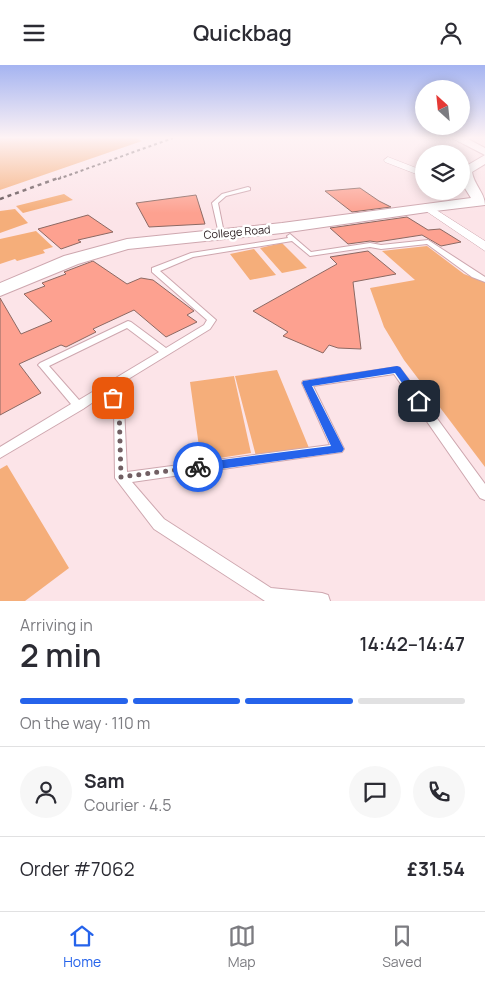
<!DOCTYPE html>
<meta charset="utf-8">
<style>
body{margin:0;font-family:Manrope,sans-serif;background:#f7f7f7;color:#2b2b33;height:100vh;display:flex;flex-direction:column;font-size:19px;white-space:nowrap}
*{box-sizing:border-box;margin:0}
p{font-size:16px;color:#7c7c81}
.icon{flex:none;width:28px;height:28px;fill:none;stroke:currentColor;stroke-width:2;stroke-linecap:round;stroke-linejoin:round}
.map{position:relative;height:536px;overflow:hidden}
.details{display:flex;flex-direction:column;background:#fff;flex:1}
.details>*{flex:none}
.needle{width:32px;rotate:333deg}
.controls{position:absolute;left:415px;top:15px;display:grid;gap:10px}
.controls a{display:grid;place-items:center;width:55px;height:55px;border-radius:50%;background:#fff;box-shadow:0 2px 12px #0003;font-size:25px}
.pin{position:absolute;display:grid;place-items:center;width:42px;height:42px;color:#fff;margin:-21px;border-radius:10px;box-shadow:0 2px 8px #0006}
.courier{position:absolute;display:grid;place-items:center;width:50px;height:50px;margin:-25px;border:4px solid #2563eb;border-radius:50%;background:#fff;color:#222;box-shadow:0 1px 6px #0007}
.headline em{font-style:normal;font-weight:600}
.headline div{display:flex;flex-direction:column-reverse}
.headline{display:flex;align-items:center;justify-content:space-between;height:85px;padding:0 20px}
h1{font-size:32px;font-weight:600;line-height:38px}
.bar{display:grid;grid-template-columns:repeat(4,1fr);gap:8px 5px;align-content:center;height:60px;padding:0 20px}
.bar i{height:6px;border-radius:4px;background:#e1e1e2}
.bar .selected{background:#2563eb}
.bar p{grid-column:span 4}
.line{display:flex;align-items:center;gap:12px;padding:0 20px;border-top:1px solid #e1e1e2}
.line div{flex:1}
.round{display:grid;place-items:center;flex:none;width:52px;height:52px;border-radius:26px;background:#f7f7f7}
header{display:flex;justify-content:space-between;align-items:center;height:65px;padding:0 20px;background:#fff;font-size:22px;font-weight:600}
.tab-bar{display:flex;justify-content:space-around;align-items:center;height:70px;border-top:1px solid #e1e1e2;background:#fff;font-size:14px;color:#7c7c81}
.tab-bar a{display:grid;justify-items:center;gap:2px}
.tab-bar .selected{color:#2563eb}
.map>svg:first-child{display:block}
.green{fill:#f5ae7a}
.building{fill:#fda190;stroke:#8c6963}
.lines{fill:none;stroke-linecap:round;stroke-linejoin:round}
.lane-casing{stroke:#cea7af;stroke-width:2}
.street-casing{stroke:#cea7af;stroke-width:1}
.secondary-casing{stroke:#cea7af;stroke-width:2}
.lane{fill:#fff;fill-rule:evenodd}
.street{fill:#fff;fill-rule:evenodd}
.secondary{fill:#fff;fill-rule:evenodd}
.rail-far1{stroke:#59494c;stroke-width:2;stroke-dasharray:3 3;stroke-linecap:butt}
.rail{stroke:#59494c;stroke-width:2.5;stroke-dasharray:4 4;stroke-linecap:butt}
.route{fill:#2563eb}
.done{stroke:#715f63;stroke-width:5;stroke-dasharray:0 9}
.labels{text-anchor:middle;stroke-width:5;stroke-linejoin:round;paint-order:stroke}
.far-street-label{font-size:11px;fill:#26181b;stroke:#fff}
</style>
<header><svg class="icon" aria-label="menu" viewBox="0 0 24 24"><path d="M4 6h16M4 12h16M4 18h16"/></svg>Quickbag<svg class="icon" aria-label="person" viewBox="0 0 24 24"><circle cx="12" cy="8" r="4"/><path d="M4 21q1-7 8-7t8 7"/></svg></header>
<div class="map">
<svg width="485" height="536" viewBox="0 0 485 536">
<rect width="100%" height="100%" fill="#fce4e8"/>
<path class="green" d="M 0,73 L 136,73 L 142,76 L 0,125 Z
M 64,129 L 73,135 L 23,148 L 16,141 Z
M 15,144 L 28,158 L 0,168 L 0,146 Z
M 36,166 L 53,182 L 43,185 L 45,188 L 17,196 L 15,194 L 0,199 L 0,174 Z
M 282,178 L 307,203 L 282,208 L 260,183 Z
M 427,181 L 464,209 L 485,217 L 485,402 L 404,295 L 384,262 L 370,223 L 415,215 L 382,186 Z
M 254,184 L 276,210 L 250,215 L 230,189 Z
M 277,305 L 309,383 L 256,391 L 235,311 Z
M 234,311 L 251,388 L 201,396 L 190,317 Z
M 7,400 L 69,503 L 25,536 L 0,536 L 0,404 Z"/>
<path class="building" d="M 360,123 L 379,136 L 391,142 L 352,147 L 325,126 Z
M 196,130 L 205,159 L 149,162 L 136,138 Z
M 88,150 L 113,167 L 78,175 L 81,177 L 61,184 L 38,164 Z
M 407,152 L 428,165 L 440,164 L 461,177 L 441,181 L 422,170 L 377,177 L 370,176 L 348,179 L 330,163 Z
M 368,186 L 396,209 L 353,217 L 361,284 L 338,283 L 329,280 L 323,288 L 283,271 L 288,267 L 253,246 L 337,199 L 330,192 Z
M 93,196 L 127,219 L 141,213 L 153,215 L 194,246 L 187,250 L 197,257 L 166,272 L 134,245 L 93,264 L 96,267 L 66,282 L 61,280 L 19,299 L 41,328 L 0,350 L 0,233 L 21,269 L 52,256 L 24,229 L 45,221 L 42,218 L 66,209 L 64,207 Z"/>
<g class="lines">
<g class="lane-casing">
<path id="lane" d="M 248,122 L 250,123 L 250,125 L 226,131 L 218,138 L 224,168 L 219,169 L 212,138 L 222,129 Z
M 290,169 L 311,187 L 370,178 L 381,180 L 428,175 L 485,212 L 485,217 L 472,212 L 427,179 L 381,184 L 370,182 L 310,191 L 292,176 L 193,192 L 160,206 L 216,255 L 210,264 L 112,324 L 124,341 L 127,407 L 330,380 L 302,318 L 303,316 L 397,302 L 400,303 L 485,419 L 485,435 L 480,433 L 394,309 L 313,321 L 344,384 L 342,387 L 132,417 L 164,454 L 271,523 L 322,528 L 328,530 L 330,536 L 265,536 L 154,464 L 115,413 L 114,342 L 105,329 L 83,344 L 0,393 L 0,382 L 71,339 L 40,302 L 38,300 L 40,298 L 128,256 L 131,257 L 166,283 L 204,260 L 207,255 L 152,207 L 152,203 L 191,188 L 288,173 L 287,171 ZM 127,263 L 159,287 L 79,335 L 49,301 Z"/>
</g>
<g class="street-casing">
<path id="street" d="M 388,92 L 424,106 L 424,112 L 385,97 L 384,95 Z
M 427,139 L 485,176 L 485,186 L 423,144 L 423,140 Z"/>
</g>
<g class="secondary-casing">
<path id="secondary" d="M 452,73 L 466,73 L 485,83 L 485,90 Z
M 485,90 L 485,99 L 472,107 C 474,120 485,128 485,140 L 427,147 L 282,168 L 128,184 L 78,199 L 0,231 L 0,218 L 64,191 L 127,174 L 282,158 L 471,133 L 461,117 L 461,104 Z"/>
</g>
<use href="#lane" class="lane"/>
<use href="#street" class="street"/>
<use href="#secondary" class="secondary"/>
<path class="rail-far1" d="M 58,114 L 173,73"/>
<path class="rail" d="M 0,134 L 61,112"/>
</g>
<linearGradient id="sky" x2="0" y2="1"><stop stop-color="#a5b4f1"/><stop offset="0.49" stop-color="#fef3f5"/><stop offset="1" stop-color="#fef3f5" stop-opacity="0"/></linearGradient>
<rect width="485" height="148" fill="url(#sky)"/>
<path class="route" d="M 397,301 L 400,302 L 423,333 L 423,338 L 416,338 L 395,308 L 312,321 L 344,384 L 342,387 L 198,407 L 194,406 L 194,399 L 198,398 L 331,381 L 302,318 L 303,316 Z"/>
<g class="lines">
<path class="done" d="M 113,333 L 119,341 L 121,412 L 198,402"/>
</g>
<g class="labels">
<g class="far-street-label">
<text transform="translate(237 167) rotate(-5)" y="4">College Road</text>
</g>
</g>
</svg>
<div class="controls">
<a><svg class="needle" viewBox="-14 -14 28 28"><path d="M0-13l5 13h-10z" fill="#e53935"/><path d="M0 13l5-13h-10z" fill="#7c7c81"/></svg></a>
<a><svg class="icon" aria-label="layers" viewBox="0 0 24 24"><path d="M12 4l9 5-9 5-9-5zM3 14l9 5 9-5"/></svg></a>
</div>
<div class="pin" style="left:113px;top:333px;background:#ea580c"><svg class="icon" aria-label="bag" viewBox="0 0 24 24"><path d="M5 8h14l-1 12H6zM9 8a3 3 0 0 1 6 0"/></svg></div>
<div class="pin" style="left:419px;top:336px;background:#1f2937"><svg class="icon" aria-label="home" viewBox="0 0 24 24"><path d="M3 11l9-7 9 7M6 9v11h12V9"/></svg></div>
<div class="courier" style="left:198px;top:402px"><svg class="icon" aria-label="bike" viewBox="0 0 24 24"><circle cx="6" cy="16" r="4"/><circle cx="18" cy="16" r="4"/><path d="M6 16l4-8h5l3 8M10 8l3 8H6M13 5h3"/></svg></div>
</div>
<section class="details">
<div class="headline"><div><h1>2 min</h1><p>Arriving in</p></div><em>14:42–14:47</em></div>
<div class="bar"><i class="selected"></i><i class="selected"></i><i class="selected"></i><i></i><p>On the way · 110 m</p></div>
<div class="line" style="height:90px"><a class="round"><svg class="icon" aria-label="person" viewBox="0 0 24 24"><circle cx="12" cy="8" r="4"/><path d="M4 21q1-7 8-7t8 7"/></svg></a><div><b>Sam</b><p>Courier · 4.5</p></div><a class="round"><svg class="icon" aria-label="chat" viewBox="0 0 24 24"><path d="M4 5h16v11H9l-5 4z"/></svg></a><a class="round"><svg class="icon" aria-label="phone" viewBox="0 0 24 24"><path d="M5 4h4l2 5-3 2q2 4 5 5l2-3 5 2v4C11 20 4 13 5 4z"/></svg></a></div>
<div class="line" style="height:65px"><div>Order #7062</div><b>£31.54</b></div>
</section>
<nav class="tab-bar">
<a class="selected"><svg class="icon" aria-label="home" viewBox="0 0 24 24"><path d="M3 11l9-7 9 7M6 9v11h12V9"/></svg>Home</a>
<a><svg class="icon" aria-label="map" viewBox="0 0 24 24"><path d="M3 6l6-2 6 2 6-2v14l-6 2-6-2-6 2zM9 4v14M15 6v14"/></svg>Map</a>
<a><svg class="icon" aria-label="saved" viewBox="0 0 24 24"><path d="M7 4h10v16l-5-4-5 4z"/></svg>Saved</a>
</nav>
